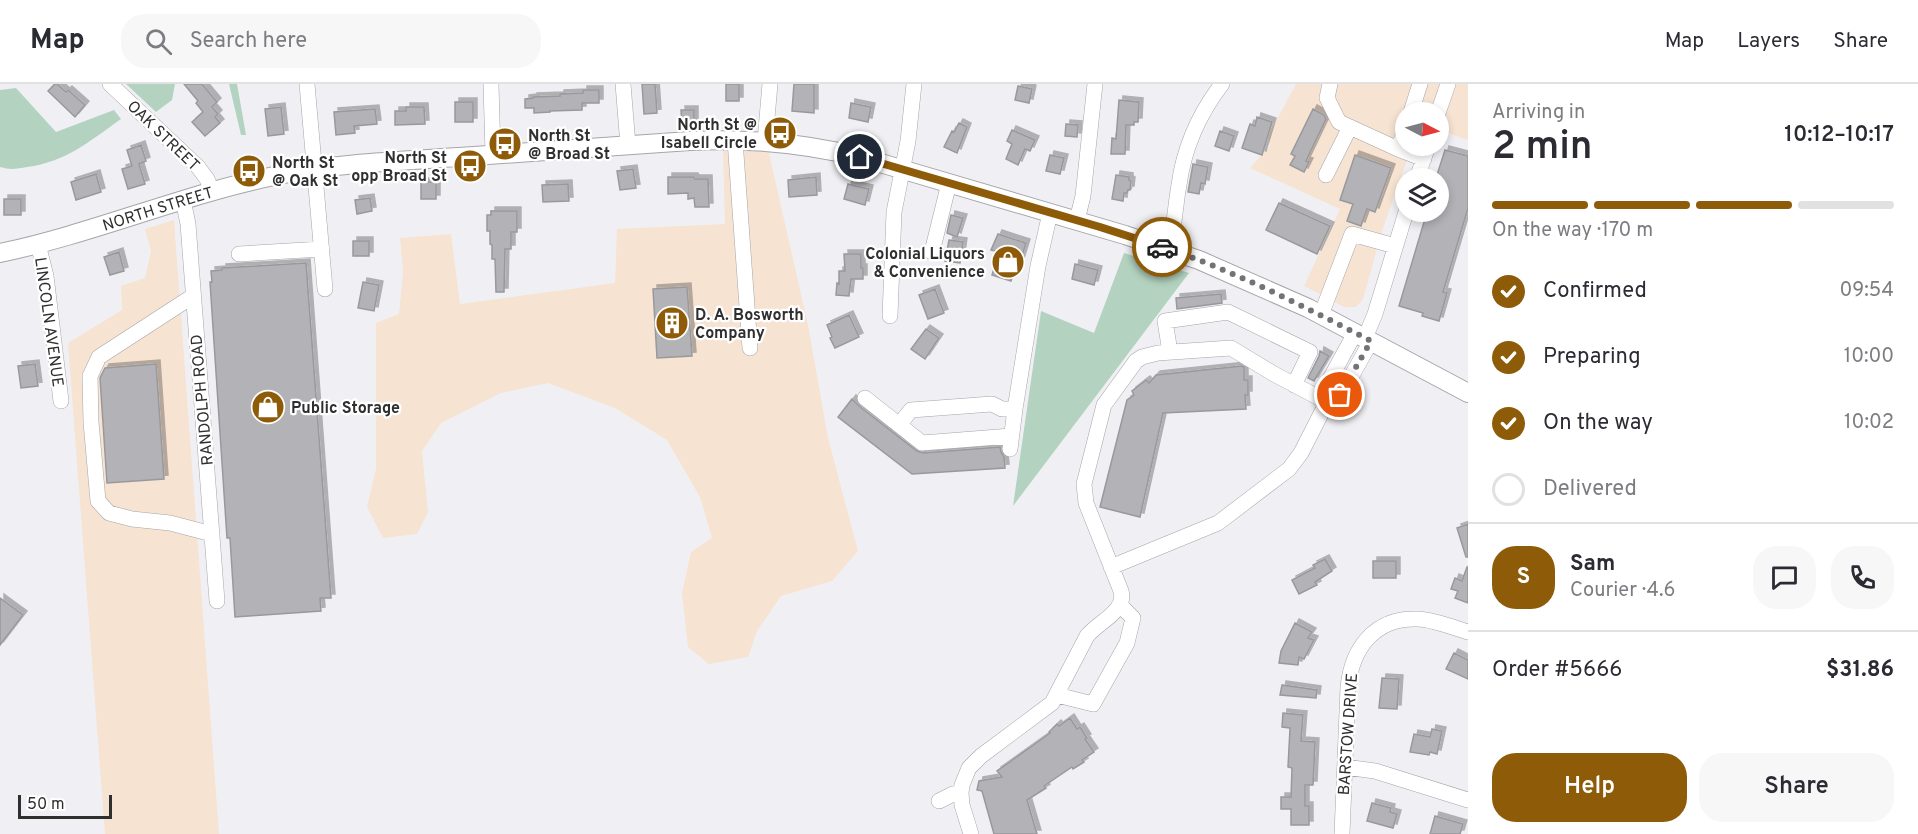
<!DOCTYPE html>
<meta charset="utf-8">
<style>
body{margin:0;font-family:Overpass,sans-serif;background:#f7f7f7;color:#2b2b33;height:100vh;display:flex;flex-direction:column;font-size:22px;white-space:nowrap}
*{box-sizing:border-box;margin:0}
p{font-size:20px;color:#7c7c81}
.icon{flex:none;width:33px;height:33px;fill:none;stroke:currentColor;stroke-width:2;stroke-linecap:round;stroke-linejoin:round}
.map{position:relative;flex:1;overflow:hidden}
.side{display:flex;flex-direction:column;background:#fff;width:450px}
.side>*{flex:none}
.needle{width:39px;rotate:96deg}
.tools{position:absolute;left:1395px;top:18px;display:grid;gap:12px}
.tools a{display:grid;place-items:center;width:54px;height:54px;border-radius:50%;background:#fff;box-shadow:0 3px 9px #0003;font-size:30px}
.scale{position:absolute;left:18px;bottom:15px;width:94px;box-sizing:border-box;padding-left:6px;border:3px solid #2f2f30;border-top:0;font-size:16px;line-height:21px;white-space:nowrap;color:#2f2f30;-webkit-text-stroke:4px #fff;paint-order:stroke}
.pin{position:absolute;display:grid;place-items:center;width:51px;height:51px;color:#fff;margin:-26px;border:3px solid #fff;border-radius:50%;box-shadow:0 2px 6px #0007}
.courier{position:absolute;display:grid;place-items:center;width:60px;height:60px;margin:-30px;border:4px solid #8e5b08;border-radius:50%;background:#fff;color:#222;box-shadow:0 2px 8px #0007}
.summary em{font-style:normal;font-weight:600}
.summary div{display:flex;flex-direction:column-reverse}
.summary{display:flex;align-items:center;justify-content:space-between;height:102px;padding:0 24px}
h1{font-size:39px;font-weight:600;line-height:45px}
.bar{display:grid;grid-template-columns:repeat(4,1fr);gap:9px 6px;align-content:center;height:72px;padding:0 24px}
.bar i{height:8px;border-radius:4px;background:#e1e1e2}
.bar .current{background:#8e5b08}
.bar p{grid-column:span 4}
.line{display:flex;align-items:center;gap:15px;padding:0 24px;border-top:2px solid #e1e1e2}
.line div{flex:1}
.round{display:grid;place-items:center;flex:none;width:63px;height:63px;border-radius:24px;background:#f7f7f7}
ol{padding:0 24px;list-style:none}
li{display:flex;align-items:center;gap:18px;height:66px}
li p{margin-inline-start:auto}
li .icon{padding:6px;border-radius:50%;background:#8e5b08;color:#fff;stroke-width:4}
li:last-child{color:#7c7c81}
li i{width:33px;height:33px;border:3px solid #e1e1e2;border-radius:50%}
.button{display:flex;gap:12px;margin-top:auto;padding:12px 24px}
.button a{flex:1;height:69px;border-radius:24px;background:#8e5b08;color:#fff;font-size:24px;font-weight:600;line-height:69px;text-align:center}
.button a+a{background:#f7f7f7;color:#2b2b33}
header{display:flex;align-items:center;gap:36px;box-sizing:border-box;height:84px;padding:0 30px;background:#fff;border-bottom:2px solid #e1e1e2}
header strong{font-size:28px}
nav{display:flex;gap:33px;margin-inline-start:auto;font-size:21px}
.search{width:420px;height:54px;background:#f7f7f7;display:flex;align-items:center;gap:15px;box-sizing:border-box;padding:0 21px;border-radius:24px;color:#7c7c81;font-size:22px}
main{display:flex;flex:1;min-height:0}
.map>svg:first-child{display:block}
.industrial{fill:#f6e3d2}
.green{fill:#b3d3c0}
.building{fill:#b3b3b7;stroke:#99999d;stroke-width:1.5;filter:url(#shadow)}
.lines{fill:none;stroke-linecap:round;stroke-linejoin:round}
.minor-casing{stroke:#a5a5aa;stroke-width:16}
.major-casing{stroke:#a5a5aa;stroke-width:20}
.minor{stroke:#fff;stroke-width:15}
.major{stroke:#fff;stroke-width:18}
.done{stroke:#737375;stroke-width:6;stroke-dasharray:0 10.8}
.route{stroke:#8e5b08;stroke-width:8}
.labels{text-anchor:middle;stroke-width:4.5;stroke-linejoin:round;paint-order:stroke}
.poi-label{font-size:16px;font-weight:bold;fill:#2f2f30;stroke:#fff;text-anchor:start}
.street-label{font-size:16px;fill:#2f2f30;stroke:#fff}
</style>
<header>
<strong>Map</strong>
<div class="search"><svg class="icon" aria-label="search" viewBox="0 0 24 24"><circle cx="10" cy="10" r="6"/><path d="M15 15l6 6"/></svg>Search here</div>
<nav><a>Map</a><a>Layers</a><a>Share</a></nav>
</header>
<main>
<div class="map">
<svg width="1468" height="750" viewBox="0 0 1468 750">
<defs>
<filter id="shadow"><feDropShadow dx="4" dy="-4" stdDeviation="0" flood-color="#0004"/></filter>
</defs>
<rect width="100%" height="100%" fill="#f0f0f4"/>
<path class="industrial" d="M 1296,0 L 1468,0 L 1468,56 L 1439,46 L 1438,28 L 1406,28 L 1406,62 L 1412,62 L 1382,147 L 1363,215 L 1356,223 L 1344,223 L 1304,202 L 1340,125 L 1250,84 L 1270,62 L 1268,52 Z
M 723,64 L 768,65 L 808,241 L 828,354 L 858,467 L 832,497 L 781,512 L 757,547 L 748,573 L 709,580 L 688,563 L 682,509 L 691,468 L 712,454 L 700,413 L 667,356 L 615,324 L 548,299 L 501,309 L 441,339 L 422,367 L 428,428 L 417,450 L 383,454 L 367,423 L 376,385 L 376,239 L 399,230 L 403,188 L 400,154 L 451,150 L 460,220 L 615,199 L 617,145 L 725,140 Z
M 174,136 L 219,750 L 105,750 L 68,259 L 122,226 L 121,202 L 145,194 L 151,167 L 145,145 Z"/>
<path class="green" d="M 126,0 L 175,0 L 172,16 L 156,28 Z
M 229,0 L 237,0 L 246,51 L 241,51 Z
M 16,4 L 56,48 L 114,26 L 121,35 C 90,57 66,78 27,83 C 17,85 10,86 0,83 L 0,6 Z
M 1124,169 L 1189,189 L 1013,422 L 1041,227 L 1094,249 Z"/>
<path class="building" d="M 55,0 L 57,0 L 66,8 L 68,6 L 85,21 L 75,33 L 48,7 Z
M 184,0 L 202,0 L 217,18 L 212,23 L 218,30 L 215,33 L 220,39 L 205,52 L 192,38 L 203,28 L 196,19 L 198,17 Z
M 642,0 L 655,0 L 657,29 L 644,30 Z
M 726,0 L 739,0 L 739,17 L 726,17 Z
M 794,0 L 814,0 L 814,29 L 792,27 Z
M 1018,2 L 1032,5 L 1029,19 L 1015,16 Z
M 583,6 L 599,6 L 599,19 L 582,19 L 582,26 L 550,27 L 550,28 L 534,29 L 534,24 L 525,24 L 525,15 L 533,14 L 533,13 L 560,12 L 560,10 L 583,9 Z
M 1119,16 L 1139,18 L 1138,38 L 1134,38 L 1134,41 L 1126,41 L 1125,70 L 1111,70 L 1112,54 L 1116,55 Z
M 455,18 L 473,18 L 473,38 L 455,38 Z
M 851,19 L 871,23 L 868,38 L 849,34 Z
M 281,23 L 284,50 L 268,52 L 265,25 Z
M 406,23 L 424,23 L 425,40 L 395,41 L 395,27 L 406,27 Z
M 375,25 L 377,40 L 354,42 L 355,49 L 336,51 L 334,28 Z
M 1313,25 L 1324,31 L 1326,35 L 1306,77 L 1309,78 L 1304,88 L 1290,81 L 1295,72 L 1291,70 Z
M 681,26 L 694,26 L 694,40 L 682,41 Z
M 1257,33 L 1272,38 L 1262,71 L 1242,64 L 1250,40 L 1255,42 Z
M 959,39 L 967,43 L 957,69 L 944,63 L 952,47 L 954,48 Z
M 1066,40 L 1078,41 L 1077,53 L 1065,52 Z
M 1012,46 L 1035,56 L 1030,67 L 1025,65 L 1018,81 L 1006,75 L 1012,60 L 1007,57 Z
M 1220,47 L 1234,52 L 1229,67 L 1215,62 Z
M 141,61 L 146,77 L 139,80 L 145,100 L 128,105 L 122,85 L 132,82 L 127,66 Z
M 1445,66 L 1468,72 L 1468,124 L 1443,208 L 1447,209 L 1439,237 L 1422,232 L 1423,229 L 1399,222 L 1427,128 L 1438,128 L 1438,94 L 1436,94 Z
M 1050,71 L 1064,74 L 1060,90 L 1046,87 Z
M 1355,71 L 1391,84 L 1375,128 L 1367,125 L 1361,142 L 1347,137 L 1353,120 L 1340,116 Z
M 1193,80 L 1208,83 L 1205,100 L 1201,99 L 1199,110 L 1188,108 Z
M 633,85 L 636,104 L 620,106 L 617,87 Z
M 96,90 L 101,108 L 76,116 L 71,98 Z
M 1116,91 L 1129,93 L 1129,96 L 1131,97 L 1130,106 L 1128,106 L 1127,109 L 1124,109 L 1123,117 L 1112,115 Z
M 668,93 L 694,93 L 695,95 L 708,95 L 709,123 L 695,123 L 694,114 L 688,115 L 688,109 L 668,110 Z
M 816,93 L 817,111 L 789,113 L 788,96 Z
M 421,98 L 436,98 L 436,115 L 421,115 Z
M 568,100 L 569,117 L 543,118 L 542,101 Z
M 848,100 L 869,105 L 865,121 L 844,115 Z
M 370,114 L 372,127 L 357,130 L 355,116 Z
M 4,115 L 21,115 L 21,131 L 4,131 Z
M 1279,119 L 1330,142 L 1317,170 L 1266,146 Z
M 491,127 L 517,127 L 517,148 L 511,148 L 511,165 L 505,165 L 504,208 L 496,208 L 495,175 L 492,175 L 492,161 L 490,160 L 490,147 L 487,147 L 487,131 L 491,131 Z
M 951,131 L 963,134 L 957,153 L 947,149 Z
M 998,150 L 1026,159 L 1017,188 L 1014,187 L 1011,197 L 992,191 L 999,168 L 991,166 Z
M 949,156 L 963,158 L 960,179 L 945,177 Z
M 353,157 L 369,157 L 369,172 L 353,172 Z
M 119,168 L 124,187 L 110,191 L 104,173 Z
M 844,170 L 861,170 L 861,184 L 863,184 L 863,195 L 851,195 L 849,212 L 836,211 L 837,199 L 839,200 L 839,187 L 845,187 Z
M 306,179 L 331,514 L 320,514 L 321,527 L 235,533 L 230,454 L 227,454 L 210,198 L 212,198 L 211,187 L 222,186 L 222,184 Z
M 1075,180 L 1098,186 L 1094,201 L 1072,195 Z
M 363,198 L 379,201 L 374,227 L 358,224 Z
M 687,203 L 692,272 L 657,274 L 653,205 Z
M 935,205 L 944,229 L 928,235 L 919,211 Z
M 1221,210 L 1222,219 L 1177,225 L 1176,214 Z
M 849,231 L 859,253 L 835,264 L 830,254 L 832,253 L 827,241 Z
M 926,245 L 939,254 L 925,275 L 911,265 Z
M 1320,267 L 1329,272 L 1314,297 L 1308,294 L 1319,272 Z
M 35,280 L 38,302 L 21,304 L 18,282 Z
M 156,280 L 164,395 L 107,399 L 100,294 L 105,284 Z
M 1242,282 L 1244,283 L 1244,296 L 1248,296 L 1248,311 L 1245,311 L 1246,325 L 1163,329 L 1140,433 L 1100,423 L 1127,316 L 1134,311 L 1132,307 L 1146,296 L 1149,299 L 1156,291 Z
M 852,315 L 859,322 L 917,367 L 923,369 L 1000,363 L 1001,368 L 1004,373 L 1005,384 L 912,390 L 838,333 Z
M 1468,440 L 1468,473 L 1466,473 L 1457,444 Z
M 1325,475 L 1332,487 L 1315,498 L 1317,501 L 1299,510 L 1292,496 L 1315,484 L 1313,481 Z
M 1373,477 L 1396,477 L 1396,494 L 1373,494 Z
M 1467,483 L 1468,483 L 1468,519 L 1455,514 L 1458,507 L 1451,505 L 1455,494 L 1462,497 Z
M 0,514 L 23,531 L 0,561 Z
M 1295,539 L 1312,548 L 1308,554 L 1314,556 L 1304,575 L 1299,573 L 1298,581 L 1279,579 L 1281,567 Z
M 1454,569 L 1468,576 L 1468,595 L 1446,585 Z
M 1382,594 L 1399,595 L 1397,625 L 1379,624 Z
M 1282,601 L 1317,606 L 1316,614 L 1280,611 Z
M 1283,629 L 1303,631 L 1301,657 L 1315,658 L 1313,701 L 1305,701 L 1305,722 L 1309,722 L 1309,741 L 1291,741 L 1291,725 L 1281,725 L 1281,713 L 1291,713 L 1292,684 L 1288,683 L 1290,644 L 1282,643 Z
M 1070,634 L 1077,645 L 1080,643 L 1087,654 L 1085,655 L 1094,668 L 1082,676 L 1084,678 L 1073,685 L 1072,683 L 1044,702 L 1046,704 L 1027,716 L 1037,750 L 994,750 L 982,707 L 977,706 L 979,697 L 1002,693 L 997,687 L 1050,649 L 1049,648 L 1057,640 L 1059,642 Z
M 1432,645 L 1442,647 L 1437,670 L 1430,668 L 1429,671 L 1410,668 L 1414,650 L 1430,653 Z
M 1372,719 L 1391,724 L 1390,728 L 1397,730 L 1393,744 L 1367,737 Z
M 1435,732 L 1463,740 L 1460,750 L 1430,750 Z"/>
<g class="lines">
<g class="minor-casing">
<path id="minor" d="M 110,0 L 198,83 L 207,95 L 212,107
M 307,0 L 325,205
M 491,0 L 493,70
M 623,0 L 628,61
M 1330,0 L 1327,14 L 1339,38 L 1398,65
M 1411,28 L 1420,0
M 1438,29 L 1448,0
M 1406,44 L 1398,65 L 1424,75
M 735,56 L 750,264
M 765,57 L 770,0
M 1326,91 L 1350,43
M 1417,94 L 1428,62
M 183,116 L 188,140 L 217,517
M 1077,136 L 1083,112 L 1095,0
M 38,160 L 46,192 L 61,317
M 1168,165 C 1175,144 1175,122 1179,101 C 1184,64 1199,30 1222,0
M 932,168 L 949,99
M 239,170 L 322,165
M 193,212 L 99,273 L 90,292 L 91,338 L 98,417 L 109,429 L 132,435 L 170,439 L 212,450
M 1321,231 L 1352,150 L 1395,162
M 890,232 L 894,128 L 908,57 L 914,0
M 1365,254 L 1375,230 L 1406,128
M 1170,268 L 1165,237 L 1228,228 L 1310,268 L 1294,301
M 865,314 L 922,359 L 1011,352
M 1327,318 L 1339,311 L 1345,304 L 1371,257
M 899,341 L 911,326 L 992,320 L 1002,325 L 1015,325
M 1010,365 L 1015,325 L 1038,182 L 1050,129
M 1111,483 L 1218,439 L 1289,385 L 1301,369 L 1327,318 L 1328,301 L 1330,295 L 1355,249
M 1057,611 L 1093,620 L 1127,559 L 1133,534 L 1121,522
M 1345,683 L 1375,687 L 1468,716
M 939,717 L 953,710 L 961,709
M 971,750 L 962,721 L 961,709 L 962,701 L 969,684 L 981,672 L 1052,619 L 1087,552 C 1098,538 1127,527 1121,507 L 1086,419 L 1084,400 L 1104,321 L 1136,277 L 1142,273 L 1158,269 L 1231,264 L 1274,290 L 1327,318
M 1342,750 L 1348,603 C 1352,564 1375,533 1418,535 C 1435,536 1452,543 1468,548"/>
</g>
<g class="major-casing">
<g id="major">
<path id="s1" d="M 0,169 C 95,149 184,110 279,91 C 338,79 399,77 459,73 C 536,68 613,62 690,57 C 748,54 803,59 860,73 L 1125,151 L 1199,176 L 1308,224 L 1468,309"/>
</g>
</g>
<use href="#minor" class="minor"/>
<use href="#major" class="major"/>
</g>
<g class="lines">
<path class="done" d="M 1162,163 C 1235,187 1303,222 1371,257 L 1340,311"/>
<path class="route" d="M 860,73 L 1100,143 L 1162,163"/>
</g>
<defs>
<g id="bus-disc" transform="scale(1.725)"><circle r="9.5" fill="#8e5b08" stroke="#fff"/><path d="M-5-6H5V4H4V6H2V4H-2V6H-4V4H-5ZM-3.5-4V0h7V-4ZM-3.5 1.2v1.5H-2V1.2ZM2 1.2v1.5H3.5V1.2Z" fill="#fff"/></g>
<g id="shop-disc" transform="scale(1.725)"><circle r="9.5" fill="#8e5b08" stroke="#fff"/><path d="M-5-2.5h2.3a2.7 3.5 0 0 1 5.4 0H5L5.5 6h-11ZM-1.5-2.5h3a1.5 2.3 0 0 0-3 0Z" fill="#fff"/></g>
<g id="building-disc" transform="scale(1.725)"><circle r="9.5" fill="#8e5b08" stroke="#fff"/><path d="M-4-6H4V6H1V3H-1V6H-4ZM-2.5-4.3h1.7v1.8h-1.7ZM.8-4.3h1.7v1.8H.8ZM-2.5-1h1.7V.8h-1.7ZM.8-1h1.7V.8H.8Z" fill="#fff"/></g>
</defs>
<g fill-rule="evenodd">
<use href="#bus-disc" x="780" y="49"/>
<use href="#bus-disc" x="505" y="60"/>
<use href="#bus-disc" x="470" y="82"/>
<use href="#bus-disc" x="249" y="87"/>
<use href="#shop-disc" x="1008" y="178"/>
<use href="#building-disc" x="672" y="239"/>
<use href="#shop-disc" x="268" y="323"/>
</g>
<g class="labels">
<g class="poi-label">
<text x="757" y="46" text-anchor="end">North St @<tspan x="757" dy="18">Isabell Circle</tspan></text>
<text x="528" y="57">North St<tspan x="528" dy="18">@ Broad St</tspan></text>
<text x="447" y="79" text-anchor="end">North St<tspan x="447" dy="18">opp Broad St</tspan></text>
<text x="272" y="84">North St<tspan x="272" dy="18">@ Oak St</tspan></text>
<text x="985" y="175" text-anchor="end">Colonial Liquors<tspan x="985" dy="18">&amp; Convenience</tspan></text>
<text x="695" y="236">D. A. Bosworth<tspan x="695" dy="18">Company</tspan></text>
<text x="291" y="329">Public Storage</text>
</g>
<g class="street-label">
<text transform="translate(164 51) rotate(44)" y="6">OAK STREET</text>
<text dy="6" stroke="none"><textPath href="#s1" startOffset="164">NORTH STREET</textPath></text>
<text transform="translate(50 238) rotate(82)" y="6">LINCOLN AVENUE</text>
<text transform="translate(201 316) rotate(-95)" y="6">RANDOLPH ROAD</text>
<text transform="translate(1347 650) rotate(-86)" y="6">BARSTOW DRIVE</text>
</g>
</g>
</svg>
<div class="tools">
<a><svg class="needle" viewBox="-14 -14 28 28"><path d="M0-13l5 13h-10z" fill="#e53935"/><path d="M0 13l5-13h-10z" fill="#7c7c81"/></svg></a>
<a><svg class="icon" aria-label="layers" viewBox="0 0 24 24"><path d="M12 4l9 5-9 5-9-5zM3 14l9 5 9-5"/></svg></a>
</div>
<div class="scale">50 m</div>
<div class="pin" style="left:1340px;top:311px;background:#ea580c"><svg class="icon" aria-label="bag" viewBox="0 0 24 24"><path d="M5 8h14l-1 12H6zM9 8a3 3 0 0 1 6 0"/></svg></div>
<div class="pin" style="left:860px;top:73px;background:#1f2937"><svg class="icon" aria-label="home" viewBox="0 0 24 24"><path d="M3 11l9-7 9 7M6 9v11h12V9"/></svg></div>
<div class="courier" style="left:1162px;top:163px"><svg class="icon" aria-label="car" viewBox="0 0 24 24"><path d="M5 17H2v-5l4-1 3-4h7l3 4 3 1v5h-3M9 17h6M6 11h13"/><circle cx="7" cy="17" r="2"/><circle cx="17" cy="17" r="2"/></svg></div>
</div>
<section class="side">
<div class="summary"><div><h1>2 min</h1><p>Arriving in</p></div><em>10:12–10:17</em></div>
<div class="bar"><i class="current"></i><i class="current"></i><i class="current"></i><i></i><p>On the way · 170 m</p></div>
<ol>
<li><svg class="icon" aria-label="check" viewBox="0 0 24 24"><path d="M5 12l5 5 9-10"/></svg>Confirmed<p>09:54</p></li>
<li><svg class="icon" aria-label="check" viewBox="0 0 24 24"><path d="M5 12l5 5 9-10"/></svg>Preparing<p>10:00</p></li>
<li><svg class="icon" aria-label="check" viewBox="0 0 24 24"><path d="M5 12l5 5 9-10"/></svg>On the way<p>10:02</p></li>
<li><i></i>Delivered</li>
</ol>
<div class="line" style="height:108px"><b class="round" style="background:#8e5b08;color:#fff">S</b><div><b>Sam</b><p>Courier · 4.6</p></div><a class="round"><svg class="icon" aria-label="chat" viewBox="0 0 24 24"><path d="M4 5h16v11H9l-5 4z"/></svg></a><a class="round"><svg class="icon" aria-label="phone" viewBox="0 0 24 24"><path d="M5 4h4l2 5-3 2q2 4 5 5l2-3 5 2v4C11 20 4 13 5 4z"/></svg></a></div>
<div class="line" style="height:78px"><div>Order #5666</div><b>$31.86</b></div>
<div class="button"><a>Help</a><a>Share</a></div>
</section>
</main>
